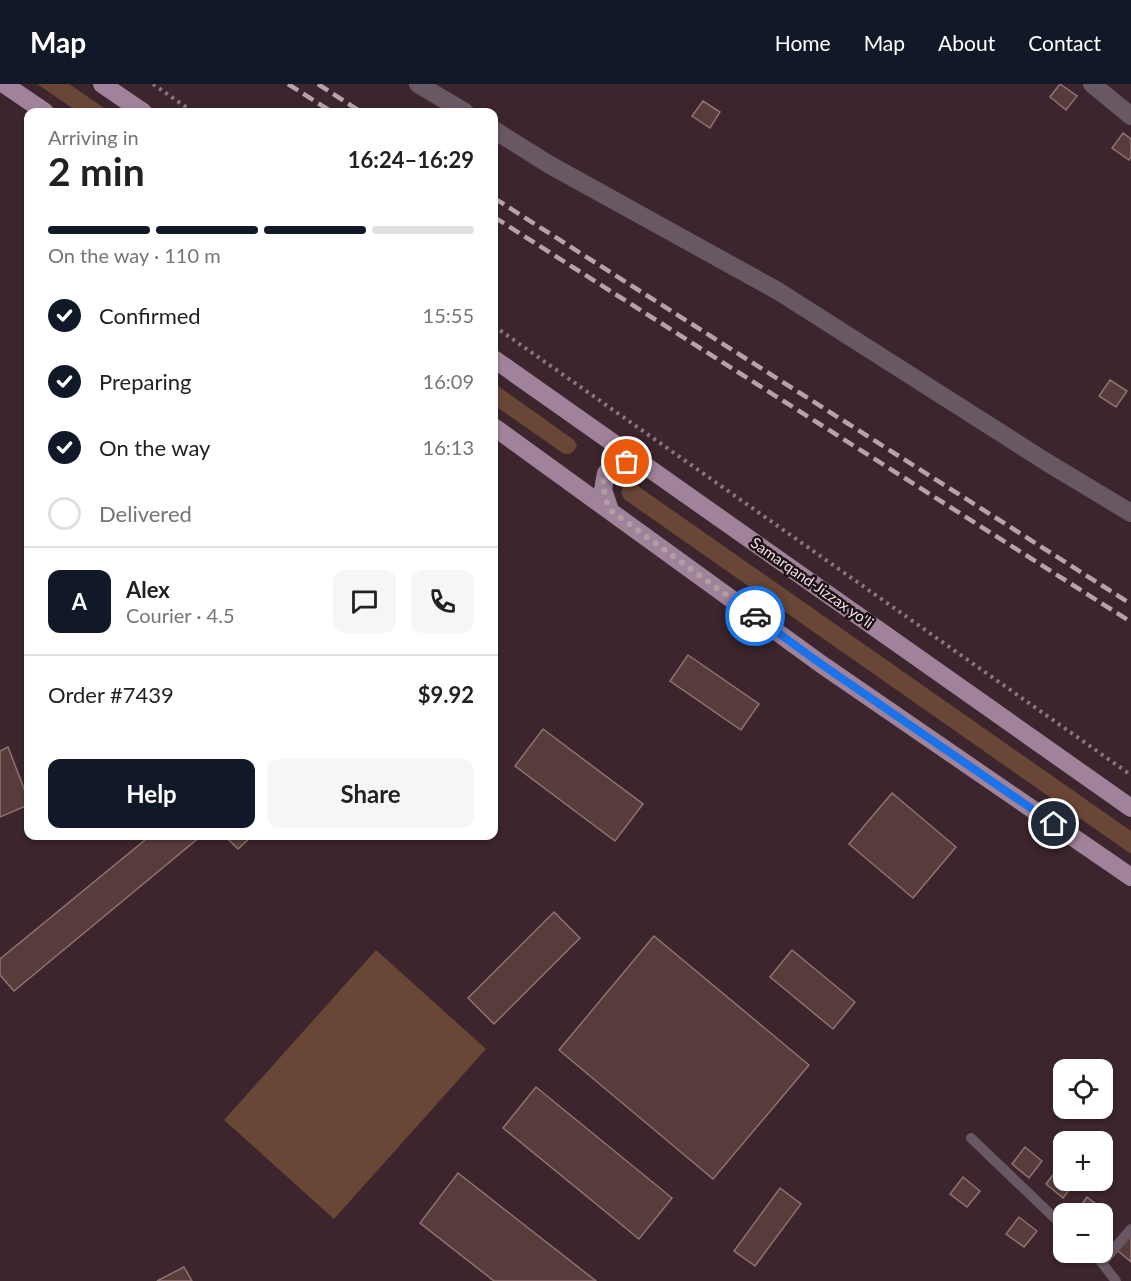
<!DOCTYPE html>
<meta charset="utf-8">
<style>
body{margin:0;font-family:Lato,sans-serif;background:#f6f6f6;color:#202124;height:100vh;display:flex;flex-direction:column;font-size:22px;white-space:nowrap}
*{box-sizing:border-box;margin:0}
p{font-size:20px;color:#757577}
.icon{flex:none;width:33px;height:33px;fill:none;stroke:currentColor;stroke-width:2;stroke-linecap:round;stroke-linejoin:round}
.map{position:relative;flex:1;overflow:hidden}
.side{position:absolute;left:24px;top:24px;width:474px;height:732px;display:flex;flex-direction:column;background:#fff;border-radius:12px;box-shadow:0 2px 4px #0004}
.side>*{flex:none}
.tools{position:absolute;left:1053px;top:975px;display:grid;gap:12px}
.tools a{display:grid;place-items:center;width:60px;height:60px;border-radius:12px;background:#fff;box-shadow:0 2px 4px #0004;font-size:30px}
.pin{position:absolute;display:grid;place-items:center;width:51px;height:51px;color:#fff;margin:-26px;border:3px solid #fff;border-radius:50%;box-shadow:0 2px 6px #0007}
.courier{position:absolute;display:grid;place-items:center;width:60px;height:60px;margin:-30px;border:4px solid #1a73e8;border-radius:50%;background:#fff;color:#222;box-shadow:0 2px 8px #0007}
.summary em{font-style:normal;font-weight:700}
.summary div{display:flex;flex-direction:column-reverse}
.summary{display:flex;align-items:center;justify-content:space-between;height:102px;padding:0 24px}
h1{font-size:39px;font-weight:700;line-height:45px}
.bar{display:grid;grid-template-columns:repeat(4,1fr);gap:9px 6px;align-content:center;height:72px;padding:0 24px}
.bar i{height:8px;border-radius:4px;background:#e0e0e0}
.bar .active{background:#111827}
.bar p{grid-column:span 4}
.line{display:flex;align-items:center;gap:15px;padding:0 24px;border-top:2px solid #e0e0e0}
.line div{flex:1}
.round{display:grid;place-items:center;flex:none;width:63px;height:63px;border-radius:12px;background:#f6f6f6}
ol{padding:0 24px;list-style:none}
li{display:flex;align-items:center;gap:18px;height:66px}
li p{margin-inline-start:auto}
li .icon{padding:6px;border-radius:50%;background:#111827;color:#fff;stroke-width:4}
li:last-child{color:#757577}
li i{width:33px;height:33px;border:3px solid #e0e0e0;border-radius:50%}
.action{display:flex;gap:12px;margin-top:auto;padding:12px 24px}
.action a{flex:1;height:69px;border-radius:12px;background:#111827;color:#fff;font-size:24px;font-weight:700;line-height:69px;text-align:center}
.action a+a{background:#f6f6f6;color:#202124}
header{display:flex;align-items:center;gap:36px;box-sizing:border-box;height:84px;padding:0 30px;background:#111827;color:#fff}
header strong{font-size:28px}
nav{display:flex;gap:33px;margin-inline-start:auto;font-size:21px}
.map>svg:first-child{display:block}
.green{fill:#694636}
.building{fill:#573c3b;stroke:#907271;stroke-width:1.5}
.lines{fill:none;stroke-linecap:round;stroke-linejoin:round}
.path{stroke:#8a767c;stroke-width:4;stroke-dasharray:3 4.5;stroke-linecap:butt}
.lane{stroke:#675864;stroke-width:10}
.street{stroke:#675864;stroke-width:18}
.primary{stroke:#a0829a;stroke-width:18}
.rail{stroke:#b6a3a9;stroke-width:4.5;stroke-dasharray:12 6;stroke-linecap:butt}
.done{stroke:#b29fa5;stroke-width:6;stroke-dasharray:0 10.8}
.route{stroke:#1a73e8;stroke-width:8}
.labels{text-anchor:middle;stroke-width:5;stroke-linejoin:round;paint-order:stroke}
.street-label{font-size:15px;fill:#f2e1e6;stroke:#1c1215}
</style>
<header>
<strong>Map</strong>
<nav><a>Home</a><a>Map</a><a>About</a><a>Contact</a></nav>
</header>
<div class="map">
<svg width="1131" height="1197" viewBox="0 0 1131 1197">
<rect width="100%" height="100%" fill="#3c252d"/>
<path class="green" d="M 37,0 L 69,0 L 110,28 L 78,28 Z
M 494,299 L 574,356 L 577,361 C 574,369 571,370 564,370 L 494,321 Z
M 629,398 L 635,400 L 1131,747 L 1131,770 L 624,415 L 621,408 L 623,403 Z
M 376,866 L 486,965 L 334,1135 L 224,1036 Z"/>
<path class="building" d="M 1060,0 L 1077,12 L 1066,26 L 1050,13 Z
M 703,17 L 720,28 L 710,44 L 692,32 Z
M 1123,49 L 1131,55 L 1131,73 L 1129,76 L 1112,64 Z
M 1110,296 L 1127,307 L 1116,323 L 1099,312 Z
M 688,571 L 759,620 L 741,646 L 670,597 Z
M 543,645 L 643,720 L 615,757 L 515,682 Z
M 8,663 L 28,715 L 28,721 L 0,733 L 0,667 Z
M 892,709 L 956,763 L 913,814 L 849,760 Z
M 150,752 L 201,752 L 14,907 L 0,891 L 0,875 Z
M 225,752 L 252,752 L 238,765 Z
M 554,828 L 580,854 L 494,940 L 468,914 Z
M 654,852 L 809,981 L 713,1095 L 559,966 Z
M 792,866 L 855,918 L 833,945 L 770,893 Z
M 536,1003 L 672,1114 L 639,1155 L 503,1044 Z
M 1025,1063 L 1042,1077 L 1029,1094 L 1012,1080 Z
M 1059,1083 L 1064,1087 L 1064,1096 L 1076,1097 L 1063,1114 L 1046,1100 Z
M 458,1089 L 596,1197 L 494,1197 L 420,1139 Z
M 963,1093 L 980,1107 L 967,1123 L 950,1110 Z
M 780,1104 L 801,1120 L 755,1182 L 734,1167 Z
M 1087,1113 L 1105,1127 L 1102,1130 L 1075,1130 Z
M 1019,1133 L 1037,1147 L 1024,1163 L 1006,1150 Z
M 1131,1149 L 1131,1178 L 1117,1166 Z
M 184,1183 L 192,1197 L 157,1197 Z"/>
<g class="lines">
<path class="path" d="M 153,0 L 193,28
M 494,242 L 1131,691"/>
<path class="lane" d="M 971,1054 L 1064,1143
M 1091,1168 L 1102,1179 L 1131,1145
M 1102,1179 L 1116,1197"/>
<path class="street" d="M 418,0 L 465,28
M 1092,0 L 1131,32
M 494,46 L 550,81 L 778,207 L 1048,379 L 1131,429"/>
<path class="primary" d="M 4,0 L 45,28
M 102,0 L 143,28
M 494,275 L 1131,724
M 494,343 L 821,580 L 1131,793
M 610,426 L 603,406 L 606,389 C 617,377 629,378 644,380"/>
<path class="rail" d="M 288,0 L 332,28
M 318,0 L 361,28
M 494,114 L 1131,520
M 494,133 L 1131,538"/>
</g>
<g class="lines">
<path class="done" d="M 627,378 C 597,384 601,403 610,426 L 755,532"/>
<path class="route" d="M 755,532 L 821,580 L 1054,740"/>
</g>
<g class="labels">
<g class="street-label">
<text transform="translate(812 499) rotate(35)" y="5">Samarqand-Jizzax yo'li</text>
</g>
</g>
</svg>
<div class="tools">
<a><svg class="icon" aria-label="locate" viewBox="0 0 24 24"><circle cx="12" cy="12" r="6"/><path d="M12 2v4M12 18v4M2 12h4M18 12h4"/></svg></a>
<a>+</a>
<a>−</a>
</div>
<div class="pin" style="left:627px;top:378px;background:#ea580c"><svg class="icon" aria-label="bag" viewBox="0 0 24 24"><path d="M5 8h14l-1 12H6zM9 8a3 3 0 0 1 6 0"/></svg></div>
<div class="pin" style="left:1054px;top:740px;background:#1f2937"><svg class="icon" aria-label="home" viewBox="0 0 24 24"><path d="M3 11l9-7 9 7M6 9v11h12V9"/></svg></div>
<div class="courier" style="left:755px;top:532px"><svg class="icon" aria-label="car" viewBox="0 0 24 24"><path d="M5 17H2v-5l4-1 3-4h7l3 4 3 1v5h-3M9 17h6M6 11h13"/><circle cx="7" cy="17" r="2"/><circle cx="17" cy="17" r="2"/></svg></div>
<section class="side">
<div class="summary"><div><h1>2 min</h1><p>Arriving in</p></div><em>16:24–16:29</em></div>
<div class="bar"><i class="active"></i><i class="active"></i><i class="active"></i><i></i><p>On the way · 110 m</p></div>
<ol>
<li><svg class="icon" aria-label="check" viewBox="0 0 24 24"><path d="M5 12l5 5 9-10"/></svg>Confirmed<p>15:55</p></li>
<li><svg class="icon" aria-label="check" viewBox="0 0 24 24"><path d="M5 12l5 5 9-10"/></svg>Preparing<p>16:09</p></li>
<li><svg class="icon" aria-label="check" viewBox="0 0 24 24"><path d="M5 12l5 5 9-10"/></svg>On the way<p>16:13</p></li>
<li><i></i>Delivered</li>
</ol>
<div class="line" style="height:108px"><b class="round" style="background:#111827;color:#fff">A</b><div><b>Alex</b><p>Courier · 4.5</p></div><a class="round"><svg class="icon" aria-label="chat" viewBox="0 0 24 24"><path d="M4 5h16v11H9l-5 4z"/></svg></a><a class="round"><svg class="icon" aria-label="phone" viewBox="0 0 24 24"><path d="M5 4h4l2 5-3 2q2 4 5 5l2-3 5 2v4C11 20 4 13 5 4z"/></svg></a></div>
<div class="line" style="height:78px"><div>Order #7439</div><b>$9.92</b></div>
<div class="action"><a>Help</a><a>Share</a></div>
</section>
</div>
